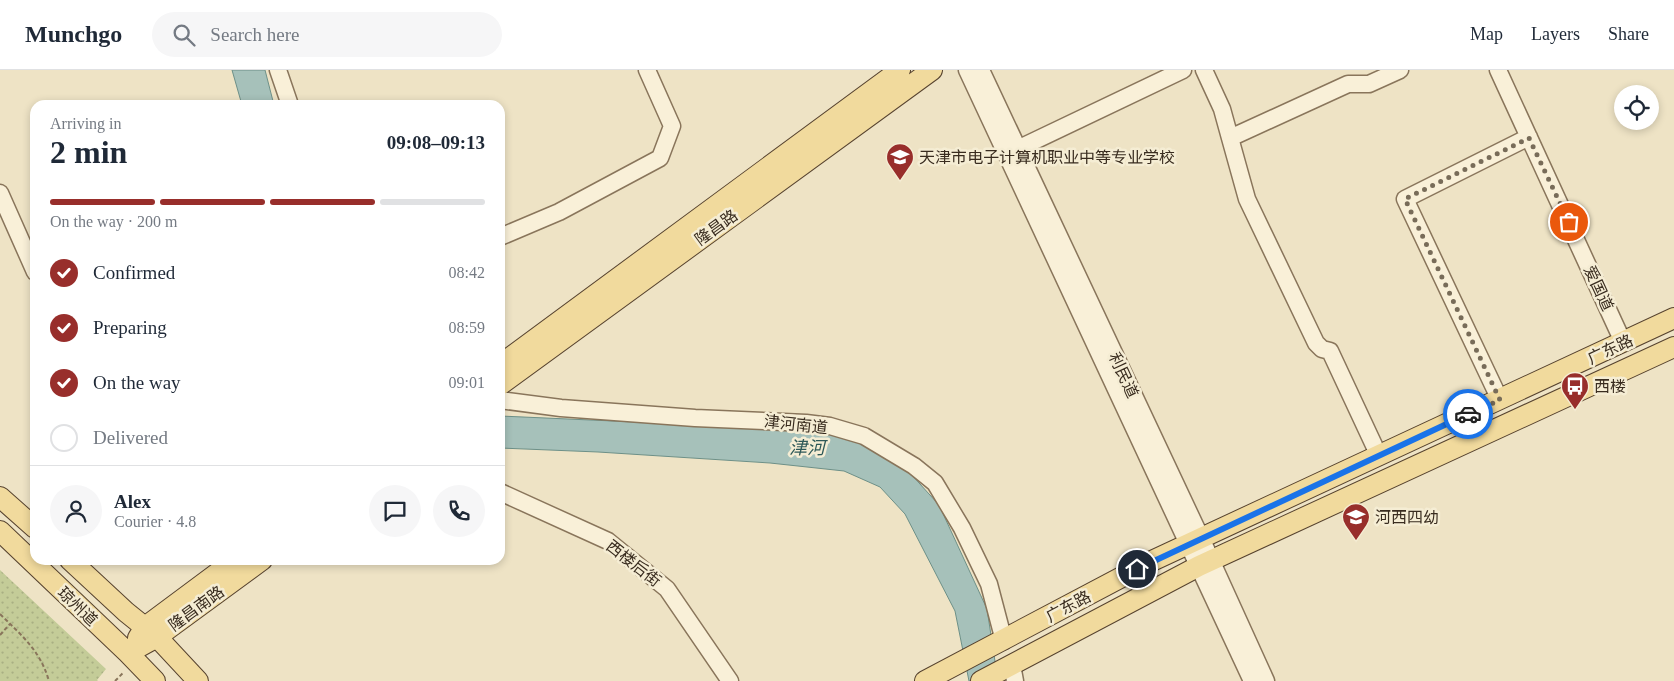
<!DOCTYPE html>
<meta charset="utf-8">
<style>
body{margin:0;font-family:"Times New Roman","Noto Sans SC",serif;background:#f6f6f7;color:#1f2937;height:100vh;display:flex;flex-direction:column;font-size:19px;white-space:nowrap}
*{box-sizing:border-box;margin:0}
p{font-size:16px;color:#747a83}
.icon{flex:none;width:28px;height:28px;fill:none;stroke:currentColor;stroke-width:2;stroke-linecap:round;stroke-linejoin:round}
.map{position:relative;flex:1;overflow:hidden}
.panel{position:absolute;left:30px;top:30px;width:475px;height:465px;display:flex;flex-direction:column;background:#fff;border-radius:15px;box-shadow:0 2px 8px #0003}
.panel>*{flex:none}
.buttons{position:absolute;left:1614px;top:15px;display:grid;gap:10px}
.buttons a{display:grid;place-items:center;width:45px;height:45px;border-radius:50%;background:#fff;box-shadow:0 2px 8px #0003;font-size:25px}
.pin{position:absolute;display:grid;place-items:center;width:42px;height:42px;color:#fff;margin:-21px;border:2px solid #fff;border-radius:50%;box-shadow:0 1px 5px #0007}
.courier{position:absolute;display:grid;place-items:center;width:50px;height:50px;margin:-25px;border:4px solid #1a73e8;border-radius:50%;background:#fff;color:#222;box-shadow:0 1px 6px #0007}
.head em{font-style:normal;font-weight:600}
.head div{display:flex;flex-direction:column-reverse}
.head{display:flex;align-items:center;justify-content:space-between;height:85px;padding:0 20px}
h1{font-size:32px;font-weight:600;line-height:38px}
.bar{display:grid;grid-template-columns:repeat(4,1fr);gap:8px 5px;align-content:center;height:60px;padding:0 20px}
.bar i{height:6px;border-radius:4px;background:#e0e1e3}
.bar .on{background:#982e2b}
.bar p{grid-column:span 4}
.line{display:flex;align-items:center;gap:12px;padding:0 20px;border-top:1px solid #e0e1e3}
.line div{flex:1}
.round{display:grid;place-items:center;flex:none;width:52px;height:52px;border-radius:26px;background:#f6f6f7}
ol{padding:0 20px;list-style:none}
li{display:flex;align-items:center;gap:15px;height:55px}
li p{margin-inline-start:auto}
li .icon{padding:5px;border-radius:50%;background:#982e2b;color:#fff;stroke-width:4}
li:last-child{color:#747a83}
li i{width:28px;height:28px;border:2px solid #e0e1e3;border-radius:50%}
header{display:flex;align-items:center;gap:30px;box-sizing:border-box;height:70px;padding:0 25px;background:#fff;border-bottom:1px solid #e0e1e3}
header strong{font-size:24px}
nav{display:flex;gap:28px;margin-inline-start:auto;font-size:18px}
.search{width:350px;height:45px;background:#f6f6f7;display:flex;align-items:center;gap:12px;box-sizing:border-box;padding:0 18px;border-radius:28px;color:#747a83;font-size:19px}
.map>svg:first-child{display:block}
.park{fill:url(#park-dots)}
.water{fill:#a6c1ba;stroke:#6d9088}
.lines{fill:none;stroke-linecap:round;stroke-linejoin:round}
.minor-casing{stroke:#89755b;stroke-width:19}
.major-casing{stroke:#57432f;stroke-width:22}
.path{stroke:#89755b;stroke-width:2;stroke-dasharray:4 2.5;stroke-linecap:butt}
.minor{stroke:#f9f0d8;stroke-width:16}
.major{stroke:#f1da9d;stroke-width:20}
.done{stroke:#786c59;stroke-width:5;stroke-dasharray:0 9}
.route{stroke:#1a73e8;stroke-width:6}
.labels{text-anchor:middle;stroke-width:5;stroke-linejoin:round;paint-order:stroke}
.poi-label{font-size:16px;fill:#392c1f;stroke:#f5edd4;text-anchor:start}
.street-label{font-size:16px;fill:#392c1f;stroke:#f5edd4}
.water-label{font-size:18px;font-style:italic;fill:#2e5958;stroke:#f5edd4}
</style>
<header>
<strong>Munchgo</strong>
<div class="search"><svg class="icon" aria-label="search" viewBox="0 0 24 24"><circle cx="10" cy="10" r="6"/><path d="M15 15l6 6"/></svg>Search here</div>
<nav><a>Map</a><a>Layers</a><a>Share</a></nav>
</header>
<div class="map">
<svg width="1674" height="611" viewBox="0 0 1674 611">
<defs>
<pattern id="park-dots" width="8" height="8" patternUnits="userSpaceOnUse" patternTransform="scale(1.25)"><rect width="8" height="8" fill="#c4cc98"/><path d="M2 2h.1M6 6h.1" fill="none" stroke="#a9af83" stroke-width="1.8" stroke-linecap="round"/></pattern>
</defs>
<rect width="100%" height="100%" fill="#eee3c5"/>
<path class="park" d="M 0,500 L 106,599 L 97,610 L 98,611 L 0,611 Z"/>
<path class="water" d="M 232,0 L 265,0 L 274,35 L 242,35 Z
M 500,346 L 816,360 L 868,374 L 910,403 L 939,435 L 987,539 L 998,611 L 969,611 L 955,541 L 905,444 L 880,417 L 844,401 L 770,393 L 598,382 L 500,378 Z"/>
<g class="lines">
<g class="minor-casing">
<path id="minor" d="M 278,0 L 290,35
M 967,0 L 1252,611
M 981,0 L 1201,468 L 1266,611
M 1204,0 L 1222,39 L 1230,68
M 1498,0 L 1623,272
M 1009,83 L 1183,0
M 0,123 L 35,202
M 500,167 L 559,142 L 660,88 L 672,56 L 647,0
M 500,330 L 561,338 L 695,348 L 806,353 L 830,356 L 864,366 L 914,396 L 935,413 L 962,458 L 989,514 L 1004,571
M 1500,330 L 1405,129 L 1529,67
M 1379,386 L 1330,281 L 1322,279 L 1316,273 L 1247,129 L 1230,68 L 1348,14 L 1369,14 L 1400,0
M 500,422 L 608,471 L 667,519 L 730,611
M 1012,595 L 1015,611"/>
</g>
<g class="major-casing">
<path id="major" d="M 500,295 L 900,0
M 500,315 L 932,0
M 0,427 L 35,458
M 0,461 L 128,583 L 155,611
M 70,490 L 126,542 L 157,567 L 198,611
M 138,568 L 145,557 L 235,490
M 128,583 L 157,567 L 262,490
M 925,611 L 1154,490 L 1674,248
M 981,611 L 1199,496 L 1674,277"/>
</g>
<path class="path" d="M 0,544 C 22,566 40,580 49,611
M 0,565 L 10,554
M 115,611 L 124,602"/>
<use href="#minor" class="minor"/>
<use href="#major" class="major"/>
</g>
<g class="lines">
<path class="done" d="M 1468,344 L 1500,330 L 1405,129 L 1529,68 L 1569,152"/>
<path class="route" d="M 1137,499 L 1468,344"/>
</g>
<defs>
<g id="school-pin" transform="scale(1.4375)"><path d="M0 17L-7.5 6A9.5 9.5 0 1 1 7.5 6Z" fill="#982e2b" stroke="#f5edd4"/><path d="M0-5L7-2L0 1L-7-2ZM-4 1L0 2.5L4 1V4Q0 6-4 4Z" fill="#fff"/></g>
<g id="bus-pin" transform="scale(1.4375)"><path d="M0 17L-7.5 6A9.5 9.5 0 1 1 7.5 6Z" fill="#982e2b" stroke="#f5edd4"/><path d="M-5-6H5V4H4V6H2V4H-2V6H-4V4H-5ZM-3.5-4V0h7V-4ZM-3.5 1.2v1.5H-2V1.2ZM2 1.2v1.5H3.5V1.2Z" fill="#fff"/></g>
</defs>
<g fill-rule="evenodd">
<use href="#school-pin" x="900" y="87"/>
<use href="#bus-pin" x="1575" y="316"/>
<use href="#school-pin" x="1356" y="447"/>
</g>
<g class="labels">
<g class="poi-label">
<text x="919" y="93">天津市电子计算机职业中等专业学校</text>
<text x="1594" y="322">西楼</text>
<text x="1375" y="453">河西四幼</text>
</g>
<g class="street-label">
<text transform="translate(716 157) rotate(-36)" y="6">隆昌路</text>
<text transform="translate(1599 218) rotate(65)" y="6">爱国道</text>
<text transform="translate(1610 279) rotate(-25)" y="6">广东路</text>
<text transform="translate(1124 305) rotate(65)" y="6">利民道</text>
<text transform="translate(796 354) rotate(6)" y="6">津河南道</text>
<text transform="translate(634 493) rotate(38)" y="6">西楼后街</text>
<text transform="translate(78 536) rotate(44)" y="6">琼州道</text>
<text transform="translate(1068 536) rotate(-28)" y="6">广东路</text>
<text transform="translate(196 538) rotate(-36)" y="6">隆昌南路</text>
</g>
<g class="water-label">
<text x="807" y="384">津河</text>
</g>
</g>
</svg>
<div class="buttons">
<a><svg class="icon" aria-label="locate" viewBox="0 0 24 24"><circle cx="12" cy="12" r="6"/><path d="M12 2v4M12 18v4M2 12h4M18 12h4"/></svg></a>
</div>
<div class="pin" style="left:1569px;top:152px;background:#ea580c"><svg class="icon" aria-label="bag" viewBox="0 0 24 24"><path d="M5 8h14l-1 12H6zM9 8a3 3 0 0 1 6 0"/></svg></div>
<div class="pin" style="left:1137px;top:499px;background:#1f2937"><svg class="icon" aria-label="home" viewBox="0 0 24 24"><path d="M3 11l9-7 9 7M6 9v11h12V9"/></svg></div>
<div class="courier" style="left:1468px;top:344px"><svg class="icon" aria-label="car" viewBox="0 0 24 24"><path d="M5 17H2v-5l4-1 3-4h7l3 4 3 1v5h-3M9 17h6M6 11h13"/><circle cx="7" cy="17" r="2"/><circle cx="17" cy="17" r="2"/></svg></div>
<section class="panel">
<div class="head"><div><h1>2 min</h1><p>Arriving in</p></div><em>09:08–09:13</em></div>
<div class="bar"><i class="on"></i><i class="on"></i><i class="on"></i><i></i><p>On the way · 200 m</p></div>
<ol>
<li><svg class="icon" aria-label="check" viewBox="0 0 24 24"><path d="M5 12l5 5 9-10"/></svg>Confirmed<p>08:42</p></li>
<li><svg class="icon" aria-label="check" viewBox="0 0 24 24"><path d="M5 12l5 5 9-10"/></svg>Preparing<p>08:59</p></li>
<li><svg class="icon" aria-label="check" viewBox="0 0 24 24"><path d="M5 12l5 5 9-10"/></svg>On the way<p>09:01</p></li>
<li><i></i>Delivered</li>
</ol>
<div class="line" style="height:90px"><a class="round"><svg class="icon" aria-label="person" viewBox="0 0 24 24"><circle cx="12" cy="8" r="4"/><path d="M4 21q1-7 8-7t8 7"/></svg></a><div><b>Alex</b><p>Courier · 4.8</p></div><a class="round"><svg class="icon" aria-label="chat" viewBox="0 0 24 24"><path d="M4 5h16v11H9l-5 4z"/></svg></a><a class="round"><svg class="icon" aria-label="phone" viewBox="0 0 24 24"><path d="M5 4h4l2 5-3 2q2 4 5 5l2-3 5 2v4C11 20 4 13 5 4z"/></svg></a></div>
</section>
</div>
